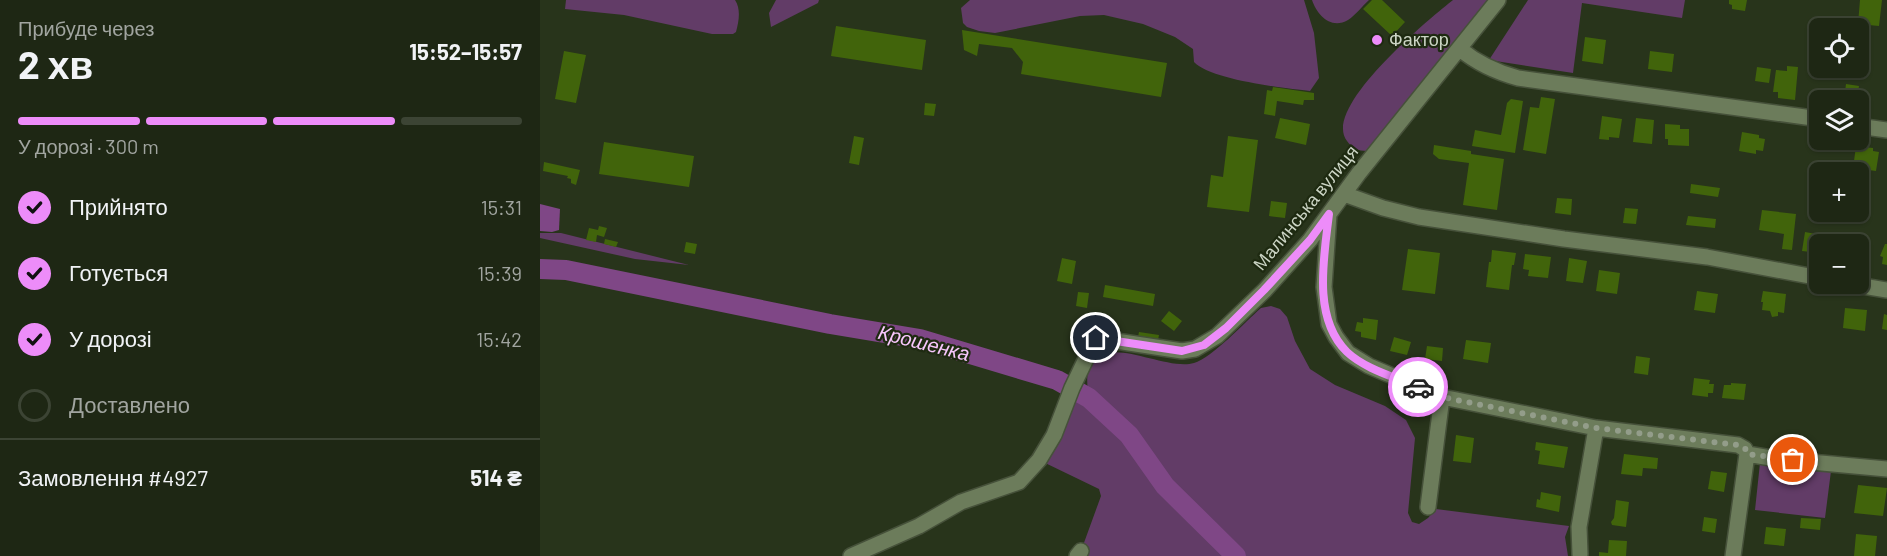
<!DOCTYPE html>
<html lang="uk">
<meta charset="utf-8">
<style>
body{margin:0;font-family:Barlow,sans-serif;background:#262f1d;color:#f1f3f6;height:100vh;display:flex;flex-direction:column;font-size:22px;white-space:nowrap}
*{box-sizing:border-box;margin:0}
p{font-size:20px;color:#a1a5a0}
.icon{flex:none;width:33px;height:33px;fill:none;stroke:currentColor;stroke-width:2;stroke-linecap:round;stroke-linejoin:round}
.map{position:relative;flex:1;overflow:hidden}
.panel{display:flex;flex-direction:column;background:#1e2714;width:540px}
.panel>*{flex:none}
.tools{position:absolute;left:1269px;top:18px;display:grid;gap:12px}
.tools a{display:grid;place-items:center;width:60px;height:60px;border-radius:9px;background:#1e2714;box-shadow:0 2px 4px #0004,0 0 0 2px #3c4434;font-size:30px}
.pin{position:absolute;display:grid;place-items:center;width:51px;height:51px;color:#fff;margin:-26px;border:3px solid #fff;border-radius:50%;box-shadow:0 2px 6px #0007}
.courier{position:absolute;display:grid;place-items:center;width:60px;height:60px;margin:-30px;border:4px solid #ed8cf9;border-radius:50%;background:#fff;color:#222;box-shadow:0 2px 8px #0007}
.headline em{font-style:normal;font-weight:700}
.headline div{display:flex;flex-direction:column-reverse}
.headline{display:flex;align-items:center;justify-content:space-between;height:102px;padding:0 18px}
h1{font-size:39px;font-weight:700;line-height:45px}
.bar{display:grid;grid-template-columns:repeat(4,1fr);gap:9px 6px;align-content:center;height:72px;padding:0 18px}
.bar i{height:8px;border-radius:4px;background:#3c4434}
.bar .current{background:#ed8cf9}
.bar p{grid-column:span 4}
.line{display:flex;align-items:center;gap:15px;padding:0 18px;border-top:2px solid #3c4434}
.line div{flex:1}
ol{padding:0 18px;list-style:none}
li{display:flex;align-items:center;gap:18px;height:66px}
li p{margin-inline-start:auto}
li .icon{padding:6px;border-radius:50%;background:#ed8cf9;color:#111;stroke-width:4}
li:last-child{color:#a1a5a0}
li i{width:33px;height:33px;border:3px solid #3c4434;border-radius:50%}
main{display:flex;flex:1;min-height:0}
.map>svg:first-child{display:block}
.green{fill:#623c67}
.water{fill:#7f4786}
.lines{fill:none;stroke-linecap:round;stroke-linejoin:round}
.river{stroke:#7f4786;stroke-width:20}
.building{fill:#41640b}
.minor-casing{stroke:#46513a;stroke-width:18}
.minor{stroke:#6c7c5b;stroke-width:15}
.done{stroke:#939d8a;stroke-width:6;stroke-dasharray:0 10.8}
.route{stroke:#ed8cf9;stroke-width:8}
.poi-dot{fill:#ed8cf9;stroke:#1e2a11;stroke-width:2}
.labels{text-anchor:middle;stroke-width:4.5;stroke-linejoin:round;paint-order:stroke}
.poi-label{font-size:18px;fill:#ccd5c5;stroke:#1e2a11;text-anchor:start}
.street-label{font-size:18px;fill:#ccd5c5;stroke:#1e2a11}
.water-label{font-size:20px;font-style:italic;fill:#f8c7fd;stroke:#1e2a11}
</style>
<main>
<section class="panel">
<div class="headline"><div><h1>2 хв</h1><p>Прибуде через</p></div><em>15:52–15:57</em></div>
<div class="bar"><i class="current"></i><i class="current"></i><i class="current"></i><i></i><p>У дорозі · 300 m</p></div>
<ol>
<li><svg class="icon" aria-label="check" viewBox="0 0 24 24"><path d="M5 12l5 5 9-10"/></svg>Прийнято<p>15:31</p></li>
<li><svg class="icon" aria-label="check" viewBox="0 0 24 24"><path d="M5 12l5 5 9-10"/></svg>Готується<p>15:39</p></li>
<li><svg class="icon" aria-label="check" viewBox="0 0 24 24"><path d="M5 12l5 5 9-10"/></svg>У дорозі<p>15:42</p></li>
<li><i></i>Доставлено</li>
</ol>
<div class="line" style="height:78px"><div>Замовлення #4927</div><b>514 ₴</b></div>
</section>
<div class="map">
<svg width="1347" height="556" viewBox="0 0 1347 556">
<rect width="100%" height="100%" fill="#28341b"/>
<path class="green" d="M 26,0 L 195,0 C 201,9 199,21 196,32 L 193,34 L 172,34 L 84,15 L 25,9 Z
M 236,0 L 279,0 L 278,3 L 231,27 L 229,13 Z
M 430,0 L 764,0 L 774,33 L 779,78 L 770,91 C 744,88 671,80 654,62 L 653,49 L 635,37 L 603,24 L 564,15 L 540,16 L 455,33 L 439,31 L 427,27 L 423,23 L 421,8 Z
M 772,0 L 829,0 C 822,6 816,15 808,20 C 791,30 777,15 772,0 Z
M 913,0 L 948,0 L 833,145 L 827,151 C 818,151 812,148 807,141 C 781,108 889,19 913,0 Z
M 988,0 L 1145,0 L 1142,18 L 1042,3 L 1033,73 L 949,60 Z
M 0,233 L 21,233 L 149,265 L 95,259 L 0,238 Z
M 731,306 L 740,309 L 747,317 L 755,341 L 770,369 L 795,385 L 845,406 L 866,420 L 875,438 L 868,513 L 872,522 L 879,524 L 888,518 L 896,509 L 1029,526 L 1025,537 L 1028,556 L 537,556 L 541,551 L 561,496 L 559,489 L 499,460 L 532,388 L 549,397 C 547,385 545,372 553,362 C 570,336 626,371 654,363 C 672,358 705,322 721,308 Z
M 1220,463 L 1291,471 L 1285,518 L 1215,510 Z"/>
<path class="water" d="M 0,204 L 20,209 L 19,230 L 12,232 L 0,231 Z"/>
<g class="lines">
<path class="river" d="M 0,269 L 26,270 L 290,324 L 380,339 L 517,380 L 549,398 L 589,435 L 625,486 L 696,556"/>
</g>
<path class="building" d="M 832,0 L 842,0 L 865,22 L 852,36 L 823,9 Z
M 1189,0 L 1207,0 L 1205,11 L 1192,9 L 1192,5 L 1189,4 Z
M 1320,0 L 1342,0 L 1339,26 L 1318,24 Z
M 296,26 L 386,40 L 382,70 L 291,56 Z
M 422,30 L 627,63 L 621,97 L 481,74 L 483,62 L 472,48 L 439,44 L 437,56 L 424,50 Z
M 1045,37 L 1066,40 L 1063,64 L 1042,61 Z
M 24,51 L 46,55 L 36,103 L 15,99 Z
M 1110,51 L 1134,54 L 1132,72 L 1108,69 Z
M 1247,66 L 1258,67 L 1255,100 L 1238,98 L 1238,92 L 1233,92 L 1236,70 L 1247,71 Z
M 1217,67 L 1231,69 L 1229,83 L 1215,81 Z
M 1306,84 L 1319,86 L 1317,100 L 1304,100 Z
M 733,87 L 774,93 L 774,100 L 764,100 L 763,105 L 737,101 L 735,116 L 724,114 L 727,90 L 732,91 Z
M 1001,97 L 1015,99 L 1006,154 L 983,150 L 990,107 L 999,108 Z
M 971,99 L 983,101 L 975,153 L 932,146 L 935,130 L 961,135 L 967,103 Z
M 385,103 L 396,104 L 394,116 L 384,115 Z
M 1062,116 L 1082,119 L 1079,138 L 1069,137 L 1069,140 L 1059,139 Z
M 740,118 L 770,124 L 766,145 L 735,138 Z
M 1096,118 L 1114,120 L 1112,144 L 1093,142 Z
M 1125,124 L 1140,125 L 1140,129 L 1149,129 L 1149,146 L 1128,145 L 1128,139 L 1125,139 Z
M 1202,132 L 1219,135 L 1219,138 L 1225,139 L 1223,151 L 1216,150 L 1216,154 L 1199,151 Z
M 314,136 L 324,138 L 319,165 L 309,163 Z
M 688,136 L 718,140 L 709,212 L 667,207 L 671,175 L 683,177 Z
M 64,142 L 154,156 L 149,187 L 59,174 Z
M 894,145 L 931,151 L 931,154 L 964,159 L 957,210 L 923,205 L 929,163 L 899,159 L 893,154 Z
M 1316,146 L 1333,148 L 1333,151 L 1339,152 L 1336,171 L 1321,169 L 1322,163 L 1314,161 Z
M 4,162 L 40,170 L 36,185 L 31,183 L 31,179 L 27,178 L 28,176 L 3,171 Z
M 1151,184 L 1180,188 L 1178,197 L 1150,193 Z
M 1017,198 L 1032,199 L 1031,215 L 1015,213 Z
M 731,201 L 747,203 L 745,218 L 729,216 Z
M 1085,208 L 1098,209 L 1096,224 L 1083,223 Z
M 1222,210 L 1256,214 L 1252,250 L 1242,249 L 1244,234 L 1219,230 Z
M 1148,216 L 1176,219 L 1175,228 L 1146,225 Z
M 59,226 L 67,228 L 64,237 L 57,235 L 56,242 L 46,240 L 49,228 L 58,230 Z
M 1265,232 L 1287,236 L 1286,244 L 1280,244 L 1280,253 L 1262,251 Z
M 1303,232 L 1328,235 L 1325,260 L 1318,259 L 1318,244 L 1302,244 Z
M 65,239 L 78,242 L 76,247 L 64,244 Z
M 146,242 L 157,244 L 155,254 L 144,252 Z
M 1345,244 L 1347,244 L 1347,265 L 1342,264 L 1343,257 L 1340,256 Z
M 868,249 L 900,253 L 895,294 L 862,290 Z
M 952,250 L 976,253 L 974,265 L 972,265 L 969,290 L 946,287 L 949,262 L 951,262 Z
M 985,254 L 1011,257 L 1008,278 L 988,276 L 989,270 L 983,269 Z
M 522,258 L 536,261 L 532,284 L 517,281 Z
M 1029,258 L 1047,261 L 1043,283 L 1026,281 Z
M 1059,270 L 1080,273 L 1077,294 L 1056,291 Z
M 565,285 L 615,294 L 613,306 L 563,297 Z
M 1157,291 L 1178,294 L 1175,313 L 1154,310 Z
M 1223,291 L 1246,294 L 1244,313 L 1238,312 L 1238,316 L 1232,317 L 1230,311 L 1222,310 L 1223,302 L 1221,302 Z
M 538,292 L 549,293 L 547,308 L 536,306 Z
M 1305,308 L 1327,310 L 1325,331 L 1303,328 Z
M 629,311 L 642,321 L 634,331 L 621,321 Z
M 1344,314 L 1347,315 L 1347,330 L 1342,329 Z
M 823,318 L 838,320 L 836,340 L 821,337 L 821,332 L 815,331 L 817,322 L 823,323 Z
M 599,332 L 619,335 L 618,340 L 598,337 Z
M 854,337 L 871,342 L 867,355 L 850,351 Z
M 926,340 L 951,343 L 948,363 L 923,359 Z
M 887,346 L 903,348 L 902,361 L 885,359 Z
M 1096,356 L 1110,358 L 1108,375 L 1094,373 Z
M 1154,378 L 1170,380 L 1169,384 L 1174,384 L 1173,393 L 1168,393 L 1168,397 L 1152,395 Z
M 1191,383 L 1206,384 L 1204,400 L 1182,398 L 1184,385 L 1191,385 Z
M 916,435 L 934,438 L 931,463 L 913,461 Z
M 996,442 L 1028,447 L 1024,468 L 998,464 L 1000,451 L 995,450 Z
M 1084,454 L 1118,458 L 1117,469 L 1103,468 L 1102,476 L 1081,474 Z
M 1171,471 L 1187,473 L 1184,492 L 1168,489 Z
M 1318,485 L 1347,488 L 1343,516 L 1314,513 Z
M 1001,492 L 1021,496 L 1019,512 L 996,507 L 997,499 L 1000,500 Z
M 1076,500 L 1089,502 L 1086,527 L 1072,525 L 1071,522 L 1074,518 Z
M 1164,517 L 1177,519 L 1175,533 L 1162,531 Z
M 1261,518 L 1281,519 L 1280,530 L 1260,528 Z
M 1226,527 L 1246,529 L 1244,546 L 1224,544 Z
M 1316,534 L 1337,536 L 1335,556 L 1314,556 Z
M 1069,540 L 1087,541 L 1086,556 L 1059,556 L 1059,552 L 1068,553 Z"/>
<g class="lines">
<g class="minor-casing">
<path id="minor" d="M 920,49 C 938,64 956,72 978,78 L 1280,119
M 1318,126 L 1347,130
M 804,194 L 843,208 L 879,217 L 1024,239 L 1167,257 L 1280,278
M 789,214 L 784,287 L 789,324 L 796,337 L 808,353 L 829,366 L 902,397 L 1056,428 L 1198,445 L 1205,449 L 1207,454 L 1237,459 L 1347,469
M 1311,284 L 1347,290
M 556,338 L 642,351 L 655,349 L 677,336 L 725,290 L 770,240 L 819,173 L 958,0
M 888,507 L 902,397
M 1040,554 L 1039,527 L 1056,428
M 311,556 L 379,526 L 421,502 L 479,482 L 499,460 L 514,435 L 532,388 L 553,344
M 537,556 L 541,551
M 1193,556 L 1207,454"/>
</g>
<use href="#minor" class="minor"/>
</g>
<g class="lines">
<path class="done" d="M 878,387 L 902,397 L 1056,428 L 1198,445 L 1205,448 L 1207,454 L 1253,460"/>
<path class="route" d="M 556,338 L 642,351 L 664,345 L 686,328 L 724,290 L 770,240 L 789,214 C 784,257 772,318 807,352 C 825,369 855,377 878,387"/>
</g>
<circle class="poi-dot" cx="837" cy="40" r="6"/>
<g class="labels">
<g class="poi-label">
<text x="849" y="46">Фактор</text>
</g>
<g class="street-label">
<text transform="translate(766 208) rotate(-51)" y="6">Малинська вулиця</text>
</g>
<g class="water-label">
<text transform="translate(384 343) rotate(14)" y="7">Крошенка</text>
</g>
</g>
</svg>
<div class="tools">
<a><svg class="icon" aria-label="locate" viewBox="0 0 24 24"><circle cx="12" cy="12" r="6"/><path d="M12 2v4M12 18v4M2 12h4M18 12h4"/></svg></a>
<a><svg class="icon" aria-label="layers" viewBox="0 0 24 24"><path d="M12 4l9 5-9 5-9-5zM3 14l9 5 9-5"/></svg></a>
<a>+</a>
<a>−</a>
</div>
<div class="pin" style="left:1253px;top:460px;background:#ea580c"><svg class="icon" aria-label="bag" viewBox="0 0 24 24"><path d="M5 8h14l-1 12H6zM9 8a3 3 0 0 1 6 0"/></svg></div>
<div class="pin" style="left:556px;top:338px;background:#1f2937"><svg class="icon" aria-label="home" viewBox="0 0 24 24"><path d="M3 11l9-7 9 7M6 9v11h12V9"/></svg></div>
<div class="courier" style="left:878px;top:387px"><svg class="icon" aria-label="car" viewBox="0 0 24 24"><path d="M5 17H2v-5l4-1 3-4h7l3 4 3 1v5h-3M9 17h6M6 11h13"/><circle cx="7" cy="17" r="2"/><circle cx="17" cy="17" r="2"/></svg></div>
</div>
</main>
